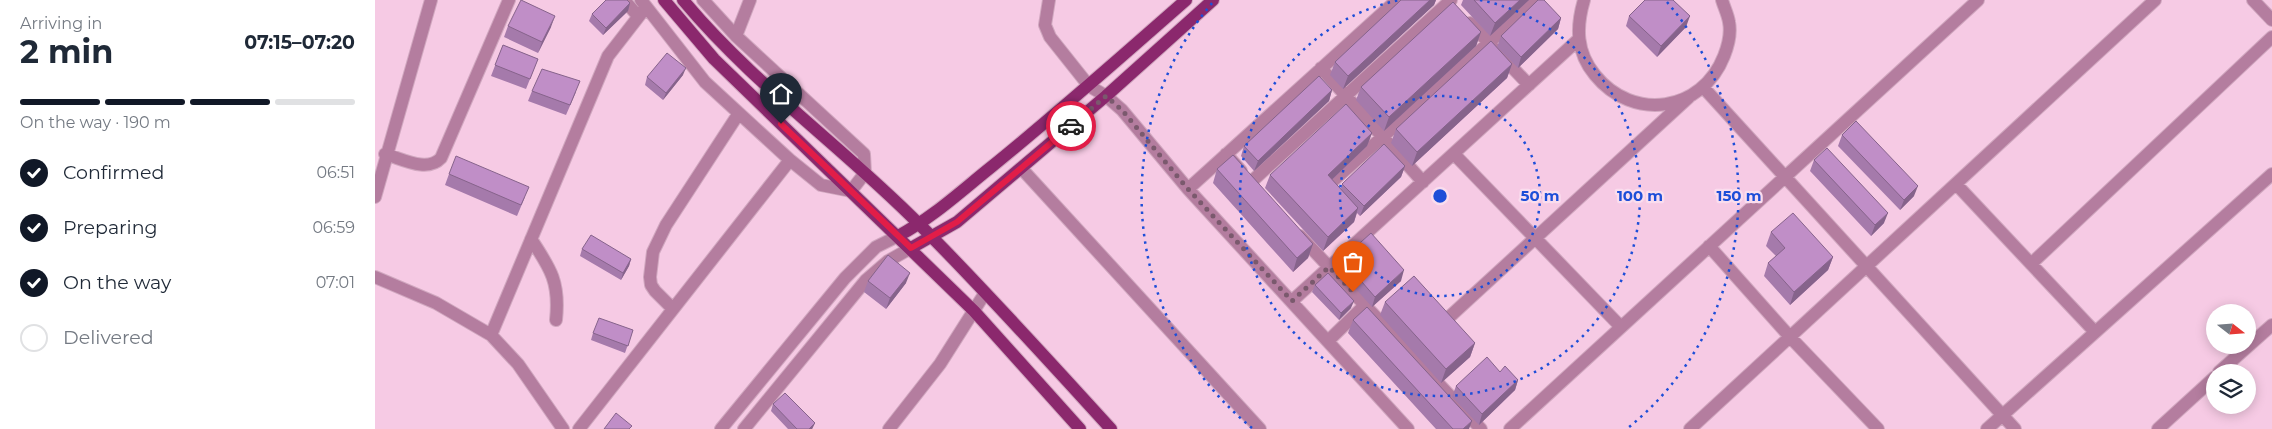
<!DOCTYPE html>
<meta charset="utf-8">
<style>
body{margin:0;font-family:Montserrat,sans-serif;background:#f6f6f7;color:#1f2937;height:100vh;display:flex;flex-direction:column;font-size:19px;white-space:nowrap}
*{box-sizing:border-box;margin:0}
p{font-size:16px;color:#747a83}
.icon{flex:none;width:28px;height:28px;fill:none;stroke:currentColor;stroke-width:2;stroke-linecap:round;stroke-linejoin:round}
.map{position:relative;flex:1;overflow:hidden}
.sheet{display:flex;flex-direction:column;background:#fff;width:375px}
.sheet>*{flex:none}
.needle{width:32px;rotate:107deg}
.fabs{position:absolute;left:1831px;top:304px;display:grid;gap:10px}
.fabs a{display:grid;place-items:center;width:50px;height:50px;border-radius:50%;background:#fff;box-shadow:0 2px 12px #0003;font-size:25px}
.pin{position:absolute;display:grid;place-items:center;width:42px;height:42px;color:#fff;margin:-51px -21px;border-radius:50% 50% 50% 0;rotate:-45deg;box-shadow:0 0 5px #0007}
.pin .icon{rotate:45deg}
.courier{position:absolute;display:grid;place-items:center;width:50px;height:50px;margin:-25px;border:4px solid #e11d48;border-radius:50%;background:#fff;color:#222;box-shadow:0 1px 6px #0007}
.overview em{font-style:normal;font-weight:700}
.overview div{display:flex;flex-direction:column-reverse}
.overview{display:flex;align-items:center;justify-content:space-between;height:85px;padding:0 20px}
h1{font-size:32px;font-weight:700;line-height:38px}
.bar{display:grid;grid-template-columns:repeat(4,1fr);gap:8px 5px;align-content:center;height:60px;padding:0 20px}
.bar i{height:6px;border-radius:4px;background:#e0e1e3}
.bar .on{background:#111827}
.bar p{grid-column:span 4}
ol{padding:0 20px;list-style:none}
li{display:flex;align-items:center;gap:15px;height:55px}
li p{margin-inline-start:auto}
li .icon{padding:5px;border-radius:50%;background:#111827;color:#fff;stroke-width:4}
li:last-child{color:#747a83}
li i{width:28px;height:28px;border:2px solid #e0e1e3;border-radius:50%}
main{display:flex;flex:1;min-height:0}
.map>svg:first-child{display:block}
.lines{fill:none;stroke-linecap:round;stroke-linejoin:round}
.minor-casing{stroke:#d0a7bf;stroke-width:14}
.major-casing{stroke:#d0a7bf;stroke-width:14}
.minor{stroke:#b47d9f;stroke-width:12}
.major{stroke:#8b286d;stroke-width:12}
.wall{fill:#a57aab}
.shaded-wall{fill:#86638b}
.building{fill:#c08ec7;stroke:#86638b}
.done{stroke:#7a596d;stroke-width:5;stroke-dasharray:0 9}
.route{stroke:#e11d48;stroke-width:6}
.ring{fill:none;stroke:#1d4ed8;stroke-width:2.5;stroke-dasharray:2.5 5}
.centre{fill:#1d4ed8;stroke:#faddee;stroke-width:2.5}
.ring-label{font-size:15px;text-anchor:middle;font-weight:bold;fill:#1d4ed8;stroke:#faddee;stroke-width:4.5;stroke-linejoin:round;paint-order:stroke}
</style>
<main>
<section class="sheet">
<div class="overview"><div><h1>2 min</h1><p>Arriving in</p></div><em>07:15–07:20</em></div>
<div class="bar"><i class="on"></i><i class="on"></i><i class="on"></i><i></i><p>On the way · 190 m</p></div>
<ol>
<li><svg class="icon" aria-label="check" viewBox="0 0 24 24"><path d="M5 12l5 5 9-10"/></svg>Confirmed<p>06:51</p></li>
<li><svg class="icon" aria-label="check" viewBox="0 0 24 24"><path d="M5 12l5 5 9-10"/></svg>Preparing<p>06:59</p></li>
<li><svg class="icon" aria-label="check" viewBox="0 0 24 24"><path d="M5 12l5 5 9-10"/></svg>On the way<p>07:01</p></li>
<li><i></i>Delivered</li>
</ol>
</section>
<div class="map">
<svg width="1897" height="429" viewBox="0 0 1897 429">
<rect width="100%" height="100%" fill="#f6cae4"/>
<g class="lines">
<g class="minor-casing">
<path id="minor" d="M 249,0 L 263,16
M 266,0 L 330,82 L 415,160 L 446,185 L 476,191 L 490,173 L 489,154 L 361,36 L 328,0
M 674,0 L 670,25 L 675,37 L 714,86 L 731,96 L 747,110 L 813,189 L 1033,429
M 1209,0 C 1201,27 1201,52 1220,75 C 1258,122 1327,112 1349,56 C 1353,46 1356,32 1354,22 C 1353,15 1349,7 1347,0
M 1878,0 L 1897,20
M 1095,23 L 1154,85
M 361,36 L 375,0
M 946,68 L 1048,182
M 1328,87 L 1640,429
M 10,154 C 28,159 52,173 66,158 L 134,0
M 851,154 L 866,171
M 1079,154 L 1246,327
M 647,169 L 885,429
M 876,182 L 1076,0
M 1581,184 L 1720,332
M 951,187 L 1162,0
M 813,189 L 1022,0
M 0,197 L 56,0
M 925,236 L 1106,429
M 156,239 C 176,269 185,283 181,320
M 1334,246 L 1415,337 L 1503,429
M 1656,264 L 1897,37
M 0,277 L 61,303 L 116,335 L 143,364 L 188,429
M 917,301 L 1204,39
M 298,309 L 280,291 L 276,285 L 275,277 L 278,252 L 291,225 L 364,113
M 1071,320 L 1314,97
M 116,335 L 233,56 L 271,7
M 953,341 L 990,305
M 1844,372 L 1897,325
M 204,429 L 415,160
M 346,429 L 470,278 L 501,247 L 523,236
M 369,429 L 491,280 L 513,261 L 536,248
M 514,429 L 565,364 L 610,293
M 1135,429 L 1603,0
M 1315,429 L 1780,0
M 1612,429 L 1897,174
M 1783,429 L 1840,377"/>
</g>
<g class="major-casing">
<path id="major" d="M 289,0 L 339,59 L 599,311 L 705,429
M 308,0 C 378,84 468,147 544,224 C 610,290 673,360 736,429
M 523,236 C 557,218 585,192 615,168 C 682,114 746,57 811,0
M 536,248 L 582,222 L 731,96 L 838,0"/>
</g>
<use href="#minor" class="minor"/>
<use href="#major" class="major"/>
</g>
<path class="wall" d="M 1026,0 L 1061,0 L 1059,5 L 968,89 L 955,75 L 960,62 Z
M 1088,0 L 1154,0 L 1115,36 L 1086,5 Z
M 255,3 L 253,11 L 228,35 L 214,21 L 217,14 Z
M 1254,16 L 1311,27 L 1282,57 L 1251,26 Z
M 1186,18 L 1183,29 L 1143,68 L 1122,47 L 1126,36 Z
M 133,26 L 176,27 L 163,53 L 129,37 Z
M 1106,32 L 1101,46 L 1009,131 L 981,100 L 986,87 Z
M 128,45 L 163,59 L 151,89 L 116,76 Z
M 1137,64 L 1132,78 L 1037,166 L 1016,143 L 1021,129 Z
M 308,75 L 288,100 L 270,85 L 272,77 Z
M 957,90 L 954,101 L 879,171 L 866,156 L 869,146 Z
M 157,91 L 201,92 L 191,115 L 153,101 Z
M 997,133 L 992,146 L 957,180 L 966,189 L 967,184 L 1030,166 L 1026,177 L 985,216 L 982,213 L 979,222 L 948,251 L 890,188 L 895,175 Z
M 1467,135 L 1539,196 L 1525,210 L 1463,146 Z
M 1439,160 L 1509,223 L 1496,236 L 1435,171 Z
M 842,169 L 938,244 L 933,258 L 918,272 L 838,183 Z
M 74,174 L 150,197 L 142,216 L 70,185 Z
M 1396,232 L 1458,257 L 1453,270 L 1415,305 L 1389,276 L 1393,263 L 1401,256 L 1391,246 Z
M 207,249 L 256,259 L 254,266 L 246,280 L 205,256 Z
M 967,259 L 1026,281 L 997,307 L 963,269 Z
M 493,281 L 531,283 L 511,309 L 489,292 Z
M 940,285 L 976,308 L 964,320 L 937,292 Z
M 1010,302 L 1100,343 L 1095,357 L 1066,383 L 1005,315 Z
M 978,320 L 1094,429 L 1061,429 L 973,333 Z
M 258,330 L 250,353 L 216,340 L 218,333 Z
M 1125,372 L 1143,380 L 1140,390 L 1104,425 L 1077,397 L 1081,386 Z
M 398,404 L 440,423 L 437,429 L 413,429 L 396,411 Z"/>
<path class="shaded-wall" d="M 1055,0 L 1061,0 L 1059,5 L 968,89 L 973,76 Z
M 1145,0 L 1154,0 L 1115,36 L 1120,23 Z
M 255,3 L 253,11 L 228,35 L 231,28 Z
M 180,16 L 176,27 L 163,53 L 167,42 Z
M 1315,16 L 1311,27 L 1282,57 L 1286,46 Z
M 1186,18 L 1183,29 L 1143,68 L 1146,57 Z
M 1106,32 L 1101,46 L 1009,131 L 1014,117 Z
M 1137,64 L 1132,78 L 1037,166 L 1042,152 Z
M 311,68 L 308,75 L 288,100 L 291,93 Z
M 957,90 L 954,101 L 879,171 L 883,161 Z
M 997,133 L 992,146 L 948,188 L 953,175 Z
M 1030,166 L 1026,177 L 985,216 L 989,206 Z
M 1543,186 L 1539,196 L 1525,210 L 1529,200 Z
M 983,208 L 979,222 L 948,251 L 953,237 Z
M 1513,213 L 1509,223 L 1496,236 L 1500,225 Z
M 938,244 L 933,258 L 918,272 L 922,258 Z
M 1458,257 L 1453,270 L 1415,305 L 1419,292 Z
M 256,259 L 254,266 L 246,280 L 248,273 Z
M 1029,270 L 1026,281 L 997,307 L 1000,297 Z
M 535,273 L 531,283 L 511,309 L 515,298 Z
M 979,301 L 976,308 L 964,320 L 966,313 Z
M 1100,343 L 1095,357 L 1066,383 L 1071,369 Z
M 1143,380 L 1140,390 L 1104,425 L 1107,414 Z
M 1097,421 L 1094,429 L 1088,429 Z
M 440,423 L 437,429 L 434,429 Z"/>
<path class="building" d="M 146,0 L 180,16 L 167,42 L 133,26 Z
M 231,0 L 252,0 L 255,3 L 231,28 L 217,14 Z
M 1026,0 L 1055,0 L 973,76 L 960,62 Z
M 1099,0 L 1145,0 L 1120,23 Z
M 1163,0 L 1169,0 L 1186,18 L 1146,57 L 1126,36 Z
M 1270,0 L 1298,0 L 1315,16 L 1286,46 L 1254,16 Z
M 1078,2 L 1106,32 L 1014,117 L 986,87 Z
M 1116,41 L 1137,64 L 1042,152 L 1021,129 Z
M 128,45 L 163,59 L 155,79 L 120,65 Z
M 292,53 L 311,68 L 291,93 L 272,77 Z
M 167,69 L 205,81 L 195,105 L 157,91 Z
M 944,76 L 957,90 L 883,161 L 869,146 Z
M 971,104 L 997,133 L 953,175 L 983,208 L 953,237 L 895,175 Z
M 1481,121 L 1543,186 L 1529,200 L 1467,135 Z
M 1009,144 L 1030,166 L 989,206 L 967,184 Z
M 1452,148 L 1513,213 L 1500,225 L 1439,160 Z
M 858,155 L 938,244 L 922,258 L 842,169 Z
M 81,156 L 154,187 L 146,205 L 74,174 Z
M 1418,213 L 1458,257 L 1419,292 L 1393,263 L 1410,248 L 1396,232 Z
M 996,233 L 1029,270 L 1000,297 L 967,259 Z
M 216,235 L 256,259 L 248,273 L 207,249 Z
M 513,255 L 535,273 L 515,298 L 493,281 Z
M 953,273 L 979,301 L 966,313 L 940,285 Z
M 1039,276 L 1100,343 L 1071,369 L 1010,302 Z
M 992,307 L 1097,421 L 1088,429 L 1078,429 L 978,320 Z
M 224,318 L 258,330 L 253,346 L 218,333 Z
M 1112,357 L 1125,372 L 1130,366 L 1143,380 L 1107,414 L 1081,386 Z
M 410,393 L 440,423 L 434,429 L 422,429 L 398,404 Z
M 241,413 L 257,426 L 254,429 L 229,429 Z"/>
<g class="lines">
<path class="done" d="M 696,126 L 731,96 L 747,110 L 813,189 L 917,301 L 954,267 L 978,292"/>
<path class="route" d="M 406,124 L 536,248 L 582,222 L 696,126"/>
</g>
<g class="ring">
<circle cx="1065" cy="196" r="100"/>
<path d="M1105 0A200 200 0 1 1 1025 0"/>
<path d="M877 428A299 299 0 0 1 838 2M1292 2A299 299 0 0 1 1253 428"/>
</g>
<circle cx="1065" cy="196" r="8" class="centre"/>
<g class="ring-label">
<text x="1165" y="201">50 m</text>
<text x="1265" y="201">100 m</text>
<text x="1364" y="201">150 m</text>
</g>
</svg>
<div class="fabs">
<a><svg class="needle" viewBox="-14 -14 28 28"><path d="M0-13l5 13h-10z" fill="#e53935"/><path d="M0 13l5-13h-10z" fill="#747a83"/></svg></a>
<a><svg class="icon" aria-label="layers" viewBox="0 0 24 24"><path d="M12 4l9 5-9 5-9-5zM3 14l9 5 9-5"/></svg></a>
</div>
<div class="pin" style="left:978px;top:292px;background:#ea580c"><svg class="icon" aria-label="bag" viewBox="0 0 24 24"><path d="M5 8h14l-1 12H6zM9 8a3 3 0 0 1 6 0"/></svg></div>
<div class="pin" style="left:406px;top:124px;background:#1f2937"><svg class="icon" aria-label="home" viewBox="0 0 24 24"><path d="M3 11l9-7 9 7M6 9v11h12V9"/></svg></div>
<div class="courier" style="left:696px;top:126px"><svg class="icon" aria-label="car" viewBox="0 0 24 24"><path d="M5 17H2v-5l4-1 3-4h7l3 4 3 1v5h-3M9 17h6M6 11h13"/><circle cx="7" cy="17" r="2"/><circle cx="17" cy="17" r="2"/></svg></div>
</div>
</main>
